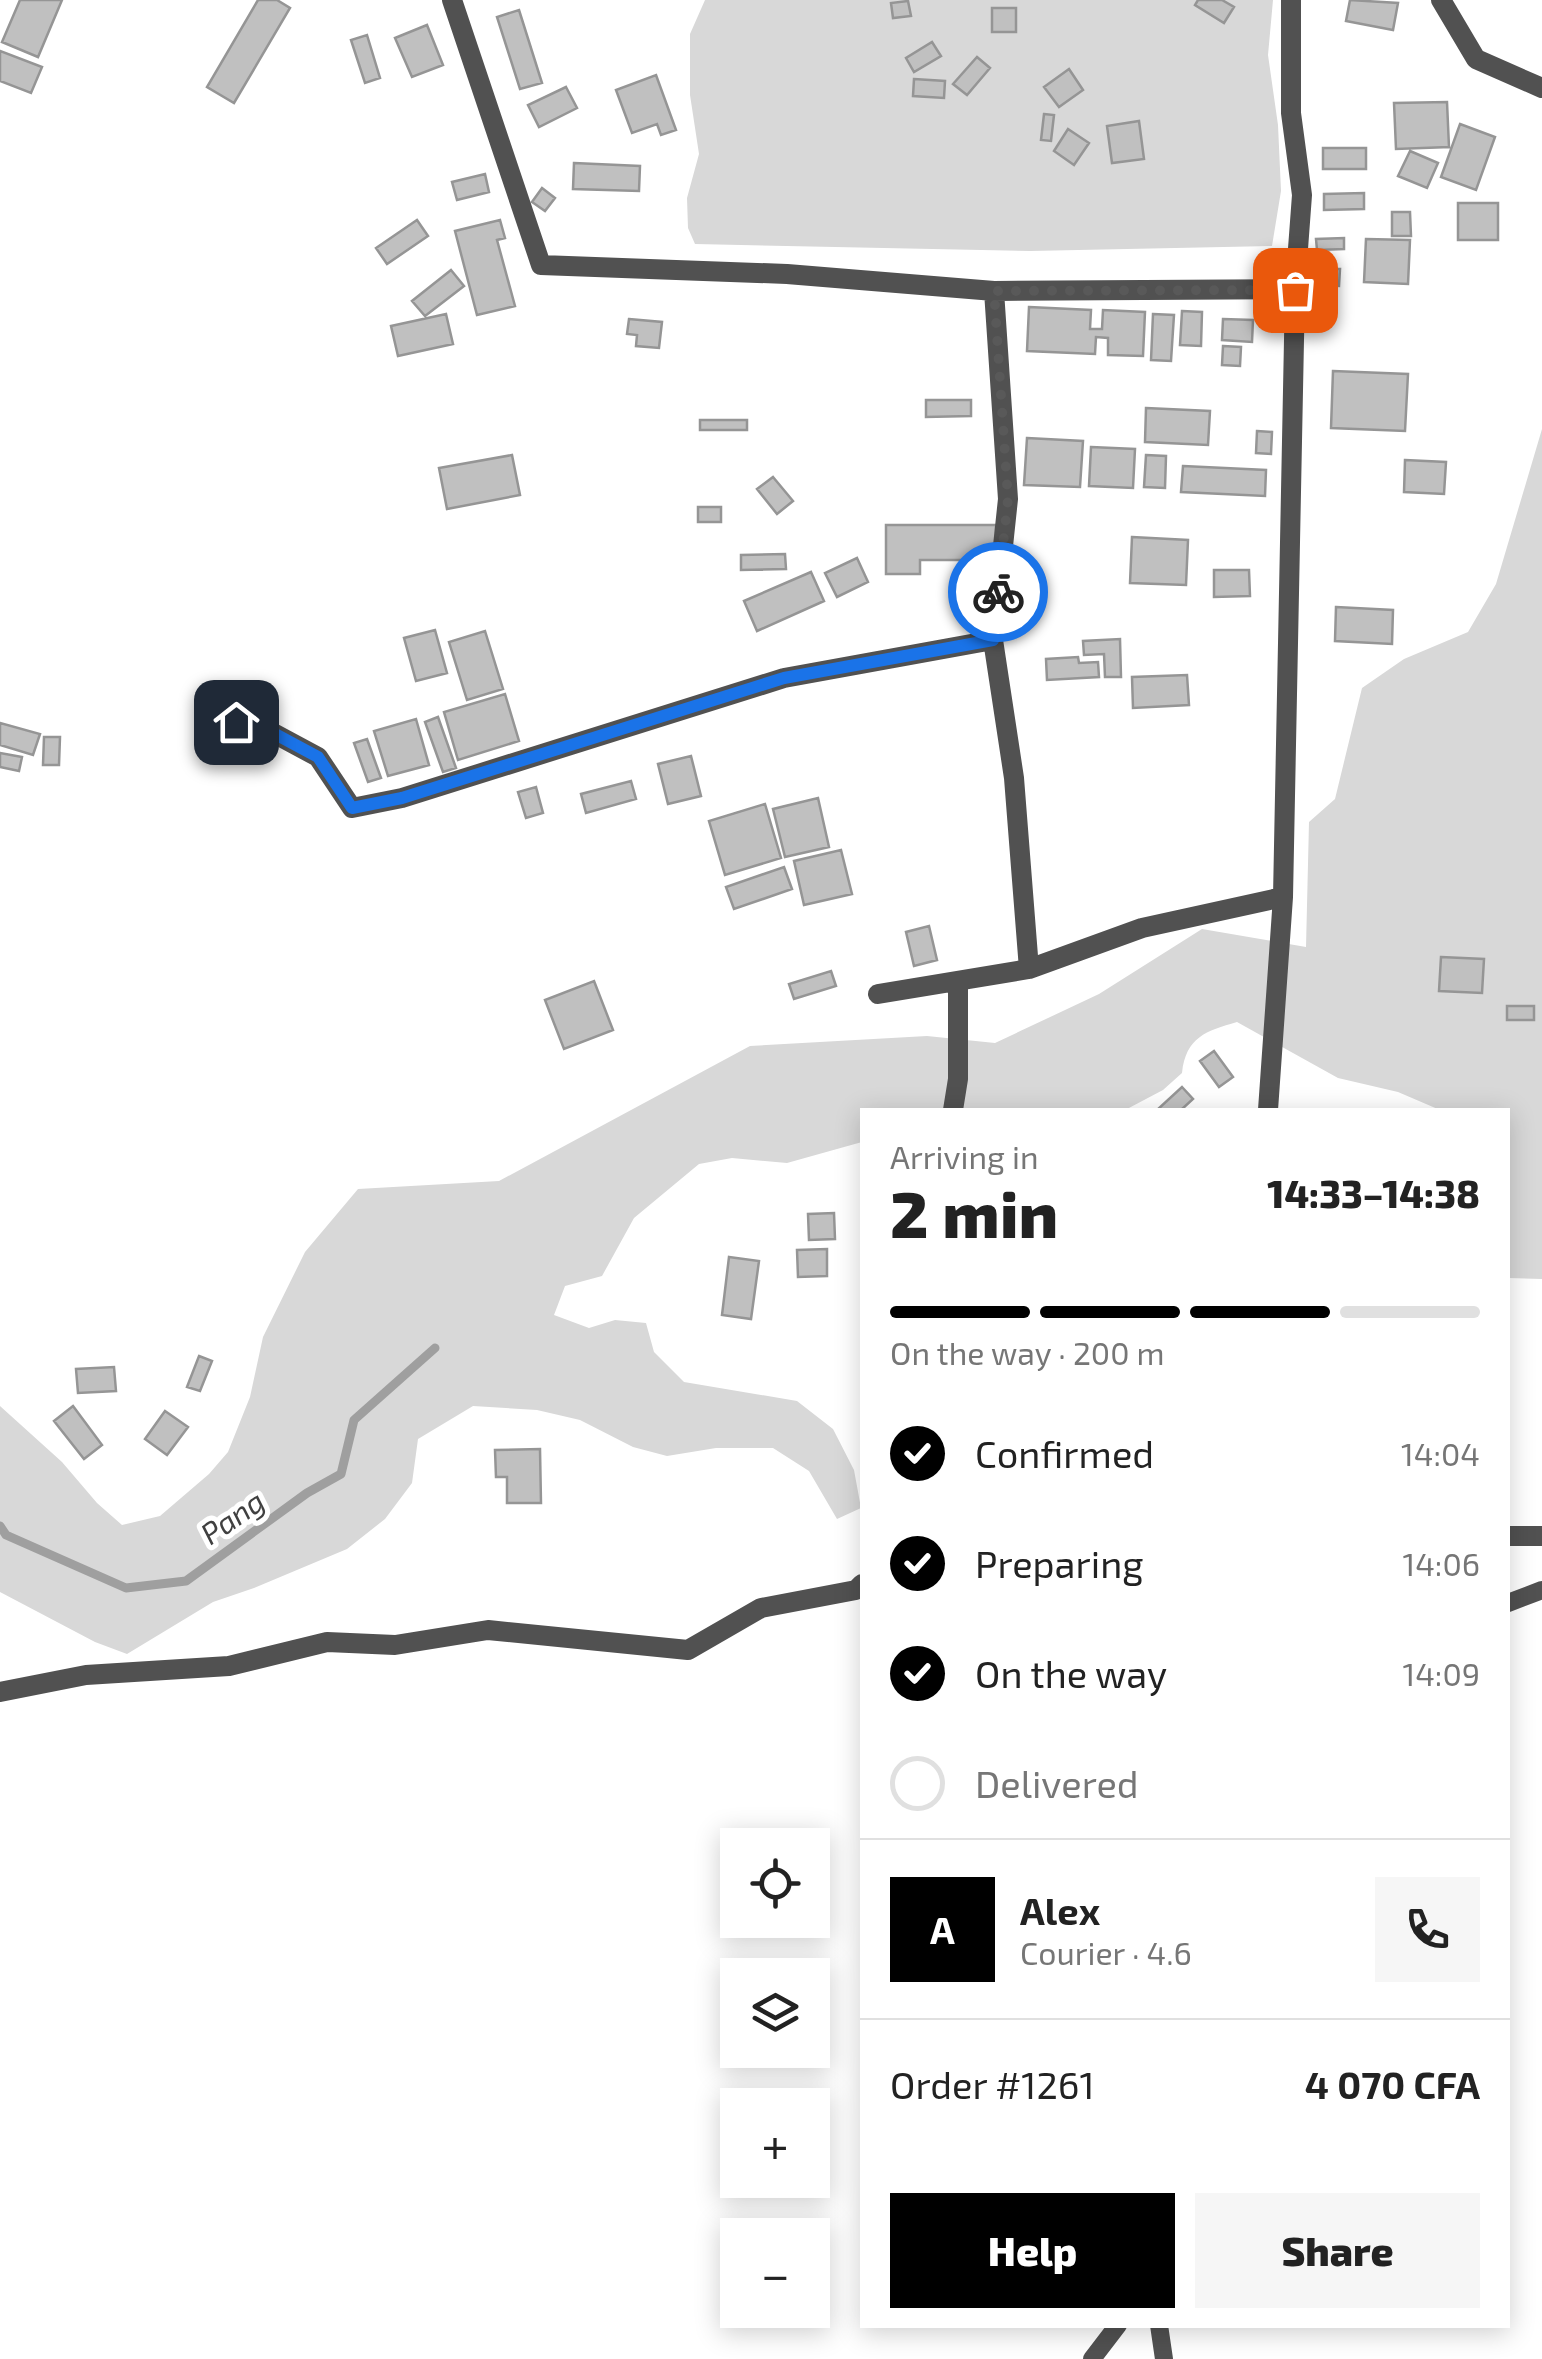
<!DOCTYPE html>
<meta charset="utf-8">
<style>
body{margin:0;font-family:"Exo 2",sans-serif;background:#f6f6f6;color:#222;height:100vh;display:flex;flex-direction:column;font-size:38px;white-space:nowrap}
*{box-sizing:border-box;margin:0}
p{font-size:32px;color:#767676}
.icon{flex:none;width:55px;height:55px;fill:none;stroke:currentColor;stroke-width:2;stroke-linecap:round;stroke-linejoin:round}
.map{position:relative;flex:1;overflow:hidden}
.panel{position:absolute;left:860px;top:1108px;width:650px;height:1220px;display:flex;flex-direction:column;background:#fff;border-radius:0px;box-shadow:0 5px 25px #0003}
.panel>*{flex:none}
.controls{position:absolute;left:720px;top:1828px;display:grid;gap:20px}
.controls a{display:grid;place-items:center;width:110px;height:110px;border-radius:0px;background:#fff;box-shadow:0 5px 25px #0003;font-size:50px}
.pin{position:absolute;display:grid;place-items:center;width:85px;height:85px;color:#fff;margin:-42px;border-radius:20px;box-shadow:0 5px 15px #0006}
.courier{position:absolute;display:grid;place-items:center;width:100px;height:100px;margin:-50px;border:8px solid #1a73e8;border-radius:50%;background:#fff;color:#222;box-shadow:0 2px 12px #0007}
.overview em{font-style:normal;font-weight:800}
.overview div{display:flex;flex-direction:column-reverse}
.overview{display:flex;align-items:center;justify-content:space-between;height:170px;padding:0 30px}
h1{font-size:65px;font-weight:800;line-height:75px}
.bar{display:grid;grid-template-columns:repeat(4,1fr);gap:15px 10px;align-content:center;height:120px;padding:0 30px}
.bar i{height:12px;border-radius:8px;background:#e0e0e0}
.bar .on{background:#000}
.bar p{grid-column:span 4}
.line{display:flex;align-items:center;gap:25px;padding:0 30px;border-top:2px solid #e0e0e0}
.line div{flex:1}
.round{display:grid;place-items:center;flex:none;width:105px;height:105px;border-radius:0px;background:#f6f6f6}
ol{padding:0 30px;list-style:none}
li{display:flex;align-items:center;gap:30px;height:110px}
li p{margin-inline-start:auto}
li .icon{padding:10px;border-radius:50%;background:#000;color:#fff;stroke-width:4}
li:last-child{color:#767676}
li i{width:55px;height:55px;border:5px solid #e0e0e0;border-radius:50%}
.button{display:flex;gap:20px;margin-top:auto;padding:20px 30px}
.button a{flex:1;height:115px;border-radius:0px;background:#000;color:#fff;font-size:40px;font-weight:800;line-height:115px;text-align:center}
.button a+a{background:#f6f6f6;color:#222}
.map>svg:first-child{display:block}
.green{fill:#d8d8d8}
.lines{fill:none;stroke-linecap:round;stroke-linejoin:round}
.stream{stroke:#9f9f9f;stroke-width:9}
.building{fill:#c0c0c0;stroke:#959595;stroke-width:2.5}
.lane{stroke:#515151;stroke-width:18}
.street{stroke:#515151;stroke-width:20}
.done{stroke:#595959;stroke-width:10;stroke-dasharray:0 18}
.route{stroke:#1a73e8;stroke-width:12}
.labels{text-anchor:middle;stroke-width:10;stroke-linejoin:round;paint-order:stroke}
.water-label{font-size:30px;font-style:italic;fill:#404040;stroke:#fff}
</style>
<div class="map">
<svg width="1542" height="2359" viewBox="0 0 1542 2359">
<rect width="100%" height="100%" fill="#fff"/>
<path class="green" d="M 705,0 L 1273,0 L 1268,55 L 1278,125 L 1281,191 L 1272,246 L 1030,251 L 695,244 L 688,228 L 687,198 L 699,154 L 690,95 L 690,34 Z
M 1542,429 L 1542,1279 L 1508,1278 L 1508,1110 L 1440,1110 L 1398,1092 L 1338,1078 L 1237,1022 C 1206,1031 1186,1037 1182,1073 L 1163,1090 L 1127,1109 L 862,1110 L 862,1142 L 787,1163 L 732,1158 L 699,1164 L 634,1218 L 602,1276 L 565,1286 L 554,1315 L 589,1328 L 615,1320 L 646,1323 L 654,1352 L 684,1382 L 797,1401 L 833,1429 L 854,1470 L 861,1508 L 837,1519 L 809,1471 L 773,1448 L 716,1448 L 667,1456 L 633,1447 L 580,1420 L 537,1410 L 473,1406 L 418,1439 L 412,1483 L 385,1519 L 347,1549 L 254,1588 L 213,1602 L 127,1654 L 95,1642 L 0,1592 L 0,1406 L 62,1462 L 97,1503 L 122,1525 L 160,1516 L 209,1474 L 228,1452 L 250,1397 L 263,1337 L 305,1252 L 358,1189 L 499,1181 L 750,1046 L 927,1036 L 995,1043 L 1099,994 L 1202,929 L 1306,947 L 1309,822 L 1335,799 L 1362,688 L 1404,659 L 1468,632 L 1496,584 Z"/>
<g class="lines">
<path class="stream" d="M 0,1526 L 6,1535 L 126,1588 L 186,1581 L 307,1493 L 341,1474 L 354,1420 L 435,1348"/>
</g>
<path class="building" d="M 20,0 L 62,0 L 38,57 L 2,42 Z
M 258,0 L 277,0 L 290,8 L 234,103 L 207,87 Z
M 1198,0 L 1222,0 L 1234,7 L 1224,23 L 1195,5 Z
M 1350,0 L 1398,3 L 1393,30 L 1346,21 Z
M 908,1 L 911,16 L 893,18 L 891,3 Z
M 992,8 L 1016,8 L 1016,32 L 992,32 Z
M 519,10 L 542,83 L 520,89 L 497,17 Z
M 427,25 L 443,65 L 412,77 L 395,38 Z
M 367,35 L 380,78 L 365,83 L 351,40 Z
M 932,42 L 941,56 L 914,72 L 906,58 Z
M 0,51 L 42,67 L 31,93 L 0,81 Z
M 977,57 L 990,68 L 967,95 L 953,84 Z
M 1069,69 L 1083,90 L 1059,107 L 1044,87 Z
M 656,75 L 676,130 L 661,135 L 657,124 L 632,133 L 616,90 Z
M 914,79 L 945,81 L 944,98 L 913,96 Z
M 566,87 L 577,108 L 539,127 L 528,105 Z
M 1447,102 L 1449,147 L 1396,149 L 1394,103 Z
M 1044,114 L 1054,115 L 1051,141 L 1041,140 Z
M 1139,121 L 1144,159 L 1112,163 L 1107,126 Z
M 1460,124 L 1495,137 L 1476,190 L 1441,177 Z
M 1068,129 L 1089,143 L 1074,165 L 1054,151 Z
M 1323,148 L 1366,148 L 1366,169 L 1323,169 Z
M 1410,151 L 1438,163 L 1427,188 L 1398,176 Z
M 574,163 L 640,166 L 639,191 L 573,189 Z
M 485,174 L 489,192 L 457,200 L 452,182 Z
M 542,188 L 555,198 L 545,211 L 532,202 Z
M 1364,193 L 1364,209 L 1324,210 L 1324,194 Z
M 1458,203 L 1498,203 L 1498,240 L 1458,240 Z
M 1392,212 L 1410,212 L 1411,236 L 1392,236 Z
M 417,220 L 428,236 L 387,264 L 376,248 Z
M 500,220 L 505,238 L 497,240 L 515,306 L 477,315 L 455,231 Z
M 1344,238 L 1344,249 L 1317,250 L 1316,239 Z
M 1366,239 L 1410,240 L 1408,284 L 1364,282 Z
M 1319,269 L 1340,269 L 1339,286 L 1319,285 Z
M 451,270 L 464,286 L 425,316 L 412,301 Z
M 1029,307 L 1091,310 L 1090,329 L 1102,329 L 1103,310 L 1145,312 L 1143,356 L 1108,355 L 1108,338 L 1096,337 L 1095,354 L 1027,351 Z
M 1182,311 L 1202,312 L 1201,346 L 1180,345 Z
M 446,314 L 453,344 L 398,356 L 391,326 Z
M 1153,314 L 1174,315 L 1171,361 L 1151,360 Z
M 629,319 L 662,322 L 659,348 L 636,346 L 637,335 L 627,334 Z
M 1223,319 L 1253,320 L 1252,342 L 1222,340 Z
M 1223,346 L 1241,347 L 1240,366 L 1222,365 Z
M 1333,371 L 1408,374 L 1405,431 L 1331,428 Z
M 926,400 L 971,400 L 971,416 L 926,417 Z
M 1146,408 L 1210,411 L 1208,445 L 1145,442 Z
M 700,420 L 747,420 L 747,430 L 700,430 Z
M 1257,431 L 1272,432 L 1271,454 L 1256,453 Z
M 1027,438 L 1083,441 L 1080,487 L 1024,485 Z
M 1091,447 L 1135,449 L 1133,488 L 1089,486 Z
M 512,455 L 520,495 L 447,509 L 439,468 Z
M 1146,455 L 1166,456 L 1165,488 L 1144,487 Z
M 1405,460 L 1446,462 L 1444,494 L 1404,492 Z
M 1183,466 L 1266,470 L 1265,496 L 1181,492 Z
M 773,477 L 793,501 L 777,514 L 757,489 Z
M 698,507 L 721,507 L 721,522 L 698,522 Z
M 886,525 L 996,525 L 996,573 L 966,573 L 966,560 L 920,560 L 920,574 L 886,574 Z
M 1132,537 L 1188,540 L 1186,585 L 1130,583 Z
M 785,554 L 786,569 L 741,570 L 741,555 Z
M 857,558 L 868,582 L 837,597 L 825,573 Z
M 1214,570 L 1249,570 L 1250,596 L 1214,597 Z
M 811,572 L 824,601 L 757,631 L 744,601 Z
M 1336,607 L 1393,610 L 1392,644 L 1335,641 Z
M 435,630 L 447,673 L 416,681 L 404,638 Z
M 485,631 L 503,689 L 467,700 L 449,642 Z
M 1120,639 L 1121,677 L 1105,677 L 1104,654 L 1084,655 L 1083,641 Z
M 1078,657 L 1079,663 L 1098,662 L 1099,677 L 1047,680 L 1046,659 Z
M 1187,675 L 1189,705 L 1133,708 L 1132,677 Z
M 505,694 L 519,741 L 458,760 L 444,712 Z
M 438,717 L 456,768 L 443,772 L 425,722 Z
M 416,719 L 429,765 L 388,776 L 374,731 Z
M 0,723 L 40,734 L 33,755 L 0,745 Z
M 44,737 L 60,737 L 59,765 L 43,765 Z
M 367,739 L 381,778 L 368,782 L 354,743 Z
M 0,753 L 22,757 L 19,771 L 0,767 Z
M 691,756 L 701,796 L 668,804 L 658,764 Z
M 631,781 L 636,799 L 586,813 L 581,794 Z
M 536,787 L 543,813 L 526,818 L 518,792 Z
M 818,798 L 829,847 L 785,857 L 773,809 Z
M 765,804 L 781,858 L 725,875 L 709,821 Z
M 841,850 L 852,894 L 804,905 L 794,861 Z
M 784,867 L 792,889 L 734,909 L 726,887 Z
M 929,926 L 937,960 L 914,966 L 906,932 Z
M 1441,957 L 1484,959 L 1482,993 L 1439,991 Z
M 831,971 L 836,986 L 794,999 L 789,984 Z
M 594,981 L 613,1030 L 564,1049 L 545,1000 Z
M 1507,1006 L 1534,1006 L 1534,1020 L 1507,1020 Z
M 1214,1051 L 1233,1077 L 1219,1087 L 1200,1061 Z
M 1182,1087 L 1193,1099 L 1181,1110 L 1157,1110 Z
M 834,1213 L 835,1239 L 809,1240 L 808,1214 Z
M 827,1249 L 827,1276 L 798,1277 L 797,1250 Z
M 729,1257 L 759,1261 L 751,1319 L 722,1315 Z
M 199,1356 L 212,1361 L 200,1391 L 187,1387 Z
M 114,1367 L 116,1391 L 78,1393 L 76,1369 Z
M 73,1406 L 102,1445 L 84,1459 L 54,1421 Z
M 165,1411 L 188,1427 L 167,1455 L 145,1439 Z
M 540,1449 L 541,1503 L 507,1503 L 507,1477 L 496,1477 L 495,1450 Z"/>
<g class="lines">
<path class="lane" d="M 1508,1603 L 1542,1590
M 1159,2325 L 1164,2359
M 1092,2359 L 1118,2325"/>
<path class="street" d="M 452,0 L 541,265 L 787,274 L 994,291 L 1295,289
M 1441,0 L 1476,59 L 1542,88
M 994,291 L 1008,499 L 993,640 L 1014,778 L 1029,969
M 207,717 L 264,728 L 318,757 L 352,808 L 402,798 L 784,678 L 993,640
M 878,994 L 1029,969 L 1142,928 L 1283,897
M 953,1110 L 958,1079 L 958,981
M 1268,1110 L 1283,897 L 1295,289 L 1302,195 L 1291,113 L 1291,0
M 1508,1536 L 1542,1536
M 0,1692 L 86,1675 L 229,1666 L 327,1642 L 395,1645 L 488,1630 L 688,1650 L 761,1608 L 856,1590 L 862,1584"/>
</g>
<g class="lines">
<path class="done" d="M 998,592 L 1008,499 L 994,291 L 1295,290"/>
<path class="route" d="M 236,722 L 264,728 L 318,757 L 352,808 L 402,798 L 784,678 L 993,640 L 998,592"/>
</g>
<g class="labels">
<g class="water-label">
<text transform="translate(233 1518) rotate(-35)" y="10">Pang</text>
</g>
</g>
</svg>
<div class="controls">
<a><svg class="icon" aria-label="locate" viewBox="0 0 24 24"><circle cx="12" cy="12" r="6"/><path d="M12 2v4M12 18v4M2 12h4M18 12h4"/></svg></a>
<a><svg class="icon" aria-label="layers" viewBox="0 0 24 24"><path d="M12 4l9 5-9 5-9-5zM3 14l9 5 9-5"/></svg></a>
<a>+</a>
<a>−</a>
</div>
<div class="pin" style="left:1295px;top:290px;background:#ea580c"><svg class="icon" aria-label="bag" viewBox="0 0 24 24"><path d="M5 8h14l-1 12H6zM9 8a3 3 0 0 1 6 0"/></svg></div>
<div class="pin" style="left:236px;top:722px;background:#1f2937"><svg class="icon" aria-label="home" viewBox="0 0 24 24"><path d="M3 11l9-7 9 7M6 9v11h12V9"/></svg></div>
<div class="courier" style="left:998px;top:592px"><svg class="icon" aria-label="bike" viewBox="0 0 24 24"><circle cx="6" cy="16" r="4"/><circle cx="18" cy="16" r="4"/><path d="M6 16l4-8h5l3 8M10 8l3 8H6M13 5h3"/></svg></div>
<section class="panel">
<div class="overview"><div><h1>2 min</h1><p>Arriving in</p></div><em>14:33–14:38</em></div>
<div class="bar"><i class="on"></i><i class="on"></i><i class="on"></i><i></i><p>On the way · 200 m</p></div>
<ol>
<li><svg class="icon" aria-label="check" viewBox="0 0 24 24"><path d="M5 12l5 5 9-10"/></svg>Confirmed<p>14:04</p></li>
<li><svg class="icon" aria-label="check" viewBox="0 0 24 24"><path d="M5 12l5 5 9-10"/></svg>Preparing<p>14:06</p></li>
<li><svg class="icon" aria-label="check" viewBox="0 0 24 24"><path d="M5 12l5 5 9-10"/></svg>On the way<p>14:09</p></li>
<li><i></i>Delivered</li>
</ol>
<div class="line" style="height:180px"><b class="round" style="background:#000;color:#fff">A</b><div><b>Alex</b><p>Courier · 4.6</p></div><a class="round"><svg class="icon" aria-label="phone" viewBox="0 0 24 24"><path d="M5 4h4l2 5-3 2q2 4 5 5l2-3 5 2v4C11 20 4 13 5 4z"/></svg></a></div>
<div class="line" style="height:130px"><div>Order #1261</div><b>4 070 CFA</b></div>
<div class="button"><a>Help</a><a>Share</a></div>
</section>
</div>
